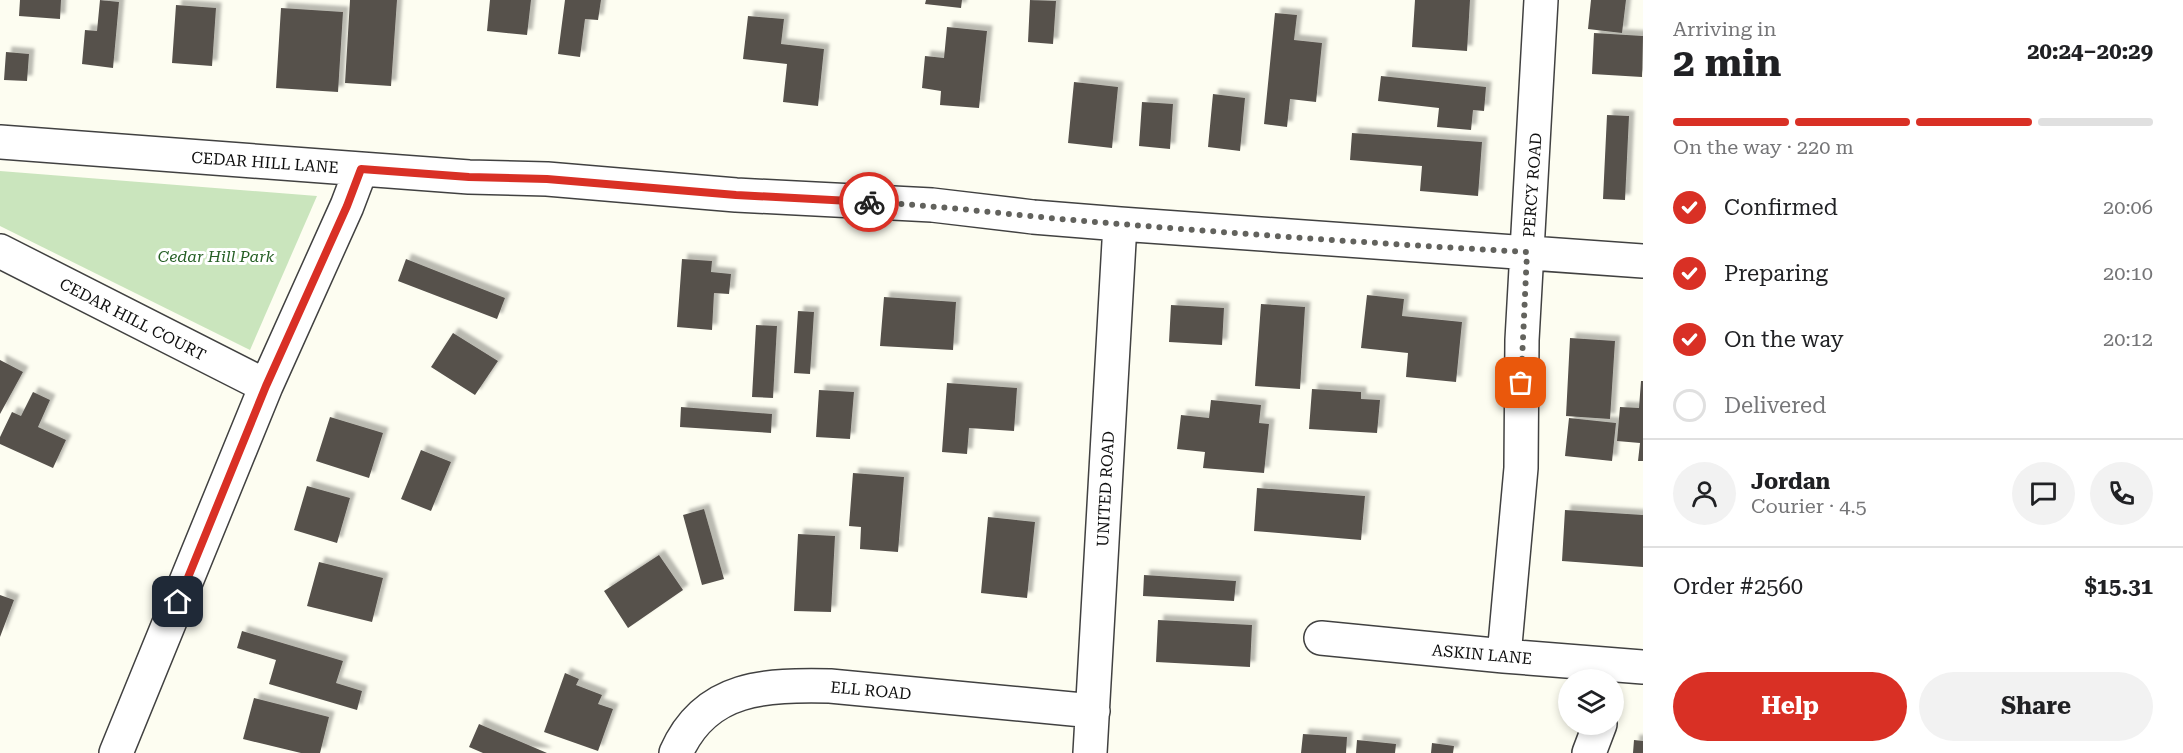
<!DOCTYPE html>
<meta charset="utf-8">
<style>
body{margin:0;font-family:"Roboto Serif",serif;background:#f2f2f2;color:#202124;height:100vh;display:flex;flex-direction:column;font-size:22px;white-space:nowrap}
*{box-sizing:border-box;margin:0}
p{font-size:20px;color:#757577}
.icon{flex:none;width:33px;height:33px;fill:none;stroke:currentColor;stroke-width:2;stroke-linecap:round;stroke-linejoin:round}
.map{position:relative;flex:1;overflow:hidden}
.side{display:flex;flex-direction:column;background:#fff;width:540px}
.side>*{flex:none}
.controls{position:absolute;left:1558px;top:669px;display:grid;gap:12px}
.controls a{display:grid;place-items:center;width:66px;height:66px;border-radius:50%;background:#fff;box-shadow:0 3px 9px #0003;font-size:30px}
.pin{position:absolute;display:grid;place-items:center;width:51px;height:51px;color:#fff;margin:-26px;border-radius:12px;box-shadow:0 3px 9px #0006}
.courier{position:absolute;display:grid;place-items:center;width:60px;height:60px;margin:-30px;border:4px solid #d93025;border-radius:50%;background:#fff;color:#222;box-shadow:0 2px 8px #0007}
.summary em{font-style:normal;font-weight:700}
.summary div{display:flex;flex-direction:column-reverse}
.summary{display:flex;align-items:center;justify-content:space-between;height:102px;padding:0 30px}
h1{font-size:39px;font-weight:700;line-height:45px}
.bar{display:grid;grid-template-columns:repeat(4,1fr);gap:9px 6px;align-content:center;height:72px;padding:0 30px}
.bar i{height:8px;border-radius:4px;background:#e0e0e0}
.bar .active{background:#d93025}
.bar p{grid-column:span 4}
.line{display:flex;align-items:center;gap:15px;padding:0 30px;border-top:2px solid #e0e0e0}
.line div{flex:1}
.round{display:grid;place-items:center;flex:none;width:63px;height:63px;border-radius:32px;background:#f2f2f2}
ol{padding:0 30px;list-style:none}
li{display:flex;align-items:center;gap:18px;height:66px}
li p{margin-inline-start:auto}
li .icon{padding:6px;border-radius:50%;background:#d93025;color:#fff;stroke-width:4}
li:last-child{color:#757577}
li i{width:33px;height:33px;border:3px solid #e0e0e0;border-radius:50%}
.button{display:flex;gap:12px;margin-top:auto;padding:12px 30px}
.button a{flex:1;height:69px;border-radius:36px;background:#d93025;color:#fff;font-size:24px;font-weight:700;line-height:69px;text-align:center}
.button a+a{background:#f2f2f2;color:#202124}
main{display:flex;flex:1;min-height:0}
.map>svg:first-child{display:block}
.green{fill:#cae5bd}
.building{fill:#56514c;filter:url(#shadow)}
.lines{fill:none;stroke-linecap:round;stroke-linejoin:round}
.minor-casing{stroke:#414141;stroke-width:36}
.minor{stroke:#fff;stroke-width:33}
.done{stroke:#62625d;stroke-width:6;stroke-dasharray:0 10.8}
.route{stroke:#d93025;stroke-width:8}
.labels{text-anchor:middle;stroke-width:6;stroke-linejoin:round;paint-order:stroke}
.street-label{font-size:16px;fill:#0e0e0e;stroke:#fff}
.park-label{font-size:16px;font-style:italic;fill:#265f25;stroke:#fff}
</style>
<main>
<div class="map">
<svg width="1643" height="753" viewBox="0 0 1643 753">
<defs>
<filter id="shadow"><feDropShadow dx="5.5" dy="-5.5" stdDeviation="1.5" flood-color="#0004"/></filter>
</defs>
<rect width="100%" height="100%" fill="#fdfdf1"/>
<path class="green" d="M 0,171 L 317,196 L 250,350 L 0,226 Z"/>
<path class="building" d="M 20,0 L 61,0 L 60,19 L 19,16 Z
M 100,0 L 119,2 L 113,68 L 82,64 L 85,30 L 97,31 Z
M 350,0 L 397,0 L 391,86 L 345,83 Z
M 490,0 L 531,0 L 527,35 L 487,31 Z
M 565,0 L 601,0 L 598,20 L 585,19 L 580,57 L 558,54 Z
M 926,0 L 962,0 L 961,8 L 925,4 Z
M 1030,0 L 1056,1 L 1053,44 L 1028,42 Z
M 1415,0 L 1470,0 L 1467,51 L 1412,47 Z
M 1591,0 L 1626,0 L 1622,33 L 1588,29 Z
M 176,5 L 216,8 L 212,66 L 172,63 Z
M 281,8 L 343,12 L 338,92 L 276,88 Z
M 1275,13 L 1297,15 L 1294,40 L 1322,43 L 1316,102 L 1290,99 L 1287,127 L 1264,124 Z
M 748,16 L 784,19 L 781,44 L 824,49 L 818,106 L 783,102 L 787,64 L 743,59 Z
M 947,27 L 987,31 L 979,108 L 940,105 L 941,91 L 922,88 L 925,56 L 944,58 Z
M 1594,33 L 1643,36 L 1642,77 L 1592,74 Z
M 6,52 L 29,54 L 27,81 L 4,80 Z
M 1381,76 L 1486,87 L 1484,111 L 1473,110 L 1471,130 L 1437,127 L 1439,108 L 1378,101 Z
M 1074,82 L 1118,87 L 1112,148 L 1068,143 Z
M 1213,94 L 1245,98 L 1240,151 L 1208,147 Z
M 1142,102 L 1173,104 L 1170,149 L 1139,146 Z
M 1607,115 L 1629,116 L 1625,200 L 1603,199 Z
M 1352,133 L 1482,142 L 1478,196 L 1420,191 L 1422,166 L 1350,160 Z
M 406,259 L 505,298 L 497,319 L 398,281 Z
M 682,259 L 712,261 L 711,272 L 731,274 L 729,294 L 714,293 L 712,330 L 677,327 Z
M 1367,295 L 1404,299 L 1402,316 L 1462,322 L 1456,382 L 1406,377 L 1408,353 L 1361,348 Z
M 884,297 L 956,302 L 953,350 L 880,346 Z
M 1261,304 L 1305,307 L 1300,389 L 1255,386 Z
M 1171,305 L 1224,308 L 1222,345 L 1169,342 Z
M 798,311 L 814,312 L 810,374 L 794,373 Z
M 756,325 L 777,326 L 773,398 L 752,397 Z
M 453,333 L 498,361 L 475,395 L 431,367 Z
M 1570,338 L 1615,341 L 1610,419 L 1566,416 Z
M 0,360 L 23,372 L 0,414 Z
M 1641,381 L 1643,381 L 1643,461 L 1638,461 L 1640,443 L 1617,441 L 1620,407 L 1639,408 Z
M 947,383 L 1017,388 L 1014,431 L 969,428 L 967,454 L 942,452 Z
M 1312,389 L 1361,392 L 1361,399 L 1380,400 L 1377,433 L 1309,429 Z
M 819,390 L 854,392 L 850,439 L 816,437 Z
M 33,392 L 50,400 L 38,427 L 66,440 L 53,468 L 0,444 L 0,437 L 12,412 L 21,416 Z
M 1211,400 L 1261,405 L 1259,423 L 1269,424 L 1264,473 L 1203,468 L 1205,452 L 1177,449 L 1181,415 L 1209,418 Z
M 681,407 L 772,414 L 771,433 L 680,427 Z
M 330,417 L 383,433 L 369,478 L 316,461 Z
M 1569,418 L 1616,423 L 1612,461 L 1565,456 Z
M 421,450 L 451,462 L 431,511 L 401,499 Z
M 853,473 L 904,477 L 898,552 L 860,549 L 861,527 L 849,526 Z
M 307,486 L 350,498 L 337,543 L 294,530 Z
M 1257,488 L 1365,496 L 1361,540 L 1254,531 Z
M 704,509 L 724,579 L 702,585 L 683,515 Z
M 1565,510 L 1643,515 L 1643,567 L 1562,561 Z
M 988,517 L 1035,522 L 1027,598 L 981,593 Z
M 798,534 L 835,536 L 831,612 L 794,611 Z
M 659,555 L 683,590 L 628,628 L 604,591 Z
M 319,562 L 383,578 L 372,622 L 307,606 Z
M 1144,575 L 1236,581 L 1234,601 L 1143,596 Z
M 0,595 L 14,600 L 0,637 Z
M 1158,620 L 1252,625 L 1250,667 L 1156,662 Z
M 242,631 L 343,661 L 336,683 L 362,691 L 357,710 L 269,684 L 276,660 L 237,648 Z
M 565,673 L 579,679 L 576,685 L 602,695 L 598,704 L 613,709 L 598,751 L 544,732 Z
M 254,698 L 329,717 L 320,753 L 301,753 L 243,739 Z
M 479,724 L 547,753 L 483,753 L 469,747 Z
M 1303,734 L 1347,737 L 1346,753 L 1301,753 Z
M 1357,740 L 1396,744 L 1395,753 L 1356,753 Z
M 1634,740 L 1643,741 L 1643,753 L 1633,753 Z
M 1432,743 L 1454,746 L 1453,753 L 1431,753 Z"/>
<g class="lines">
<g class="minor-casing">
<path id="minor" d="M 0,142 L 469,177 L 547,179 L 736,195 L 932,205 L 1033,217 L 1120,224 L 1643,261
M 0,251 L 266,386
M 1321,638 L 1504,656 L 1643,667
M 1504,656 L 1521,468 L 1522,340 L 1541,0
M 116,753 L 266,386 L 347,206 L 361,169
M 676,753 C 706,685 767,685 830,686 L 1093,711
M 1090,753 L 1120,224
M 1589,753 L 1600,724"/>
</g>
<use href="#minor" class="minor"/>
</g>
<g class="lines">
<path class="done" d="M 869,202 C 945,206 1020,216 1096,222 C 1239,234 1383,244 1527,252 L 1521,383"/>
<path class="route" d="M 178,602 L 266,386 L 347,206 L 361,169 L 469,177 L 547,179 L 736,195 L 869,202"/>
</g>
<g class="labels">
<g class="street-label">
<text transform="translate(265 162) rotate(4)" y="6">CEDAR HILL LANE</text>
<text transform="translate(1532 185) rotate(-86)" y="6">PERCY ROAD</text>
<text transform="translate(133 319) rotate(27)" y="6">CEDAR HILL COURT</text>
<text transform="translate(1105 489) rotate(-87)" y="6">UNITED ROAD</text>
<text transform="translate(1482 654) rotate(5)" y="6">ASKIN LANE</text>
<text transform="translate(871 690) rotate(5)" y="6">ELL ROAD</text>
</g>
<g class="park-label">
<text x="216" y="262">Cedar Hill Park</text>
</g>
</g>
</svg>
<div class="controls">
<a><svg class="icon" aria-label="layers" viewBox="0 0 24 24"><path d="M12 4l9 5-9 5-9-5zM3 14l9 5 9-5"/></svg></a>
</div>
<div class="pin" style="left:1521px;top:383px;background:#ea580c"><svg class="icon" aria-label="bag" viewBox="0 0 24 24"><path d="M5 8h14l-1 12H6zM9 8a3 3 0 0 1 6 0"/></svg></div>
<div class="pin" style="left:178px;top:602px;background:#1f2937"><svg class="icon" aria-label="home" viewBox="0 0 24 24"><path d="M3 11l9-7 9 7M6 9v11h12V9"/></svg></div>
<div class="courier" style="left:869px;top:202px"><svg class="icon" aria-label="bike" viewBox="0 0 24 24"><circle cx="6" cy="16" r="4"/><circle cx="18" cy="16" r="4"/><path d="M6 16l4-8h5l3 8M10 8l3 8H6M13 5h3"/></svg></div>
</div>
<section class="side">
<div class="summary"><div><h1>2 min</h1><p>Arriving in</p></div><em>20:24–20:29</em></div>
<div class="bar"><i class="active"></i><i class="active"></i><i class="active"></i><i></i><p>On the way · 220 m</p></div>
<ol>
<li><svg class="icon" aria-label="check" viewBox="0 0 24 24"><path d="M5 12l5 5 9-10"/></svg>Confirmed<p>20:06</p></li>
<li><svg class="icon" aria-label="check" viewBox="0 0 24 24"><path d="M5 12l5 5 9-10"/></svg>Preparing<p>20:10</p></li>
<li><svg class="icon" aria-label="check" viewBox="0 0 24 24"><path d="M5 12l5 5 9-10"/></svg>On the way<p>20:12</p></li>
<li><i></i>Delivered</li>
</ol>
<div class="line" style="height:108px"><a class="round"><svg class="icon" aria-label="person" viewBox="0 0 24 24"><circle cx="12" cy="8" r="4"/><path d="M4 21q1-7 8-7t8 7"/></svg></a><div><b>Jordan</b><p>Courier · 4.5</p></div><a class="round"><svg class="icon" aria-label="chat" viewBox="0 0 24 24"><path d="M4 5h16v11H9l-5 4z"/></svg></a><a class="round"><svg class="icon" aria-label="phone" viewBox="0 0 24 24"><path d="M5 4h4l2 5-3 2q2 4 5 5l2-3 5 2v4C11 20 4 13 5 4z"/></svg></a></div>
<div class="line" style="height:78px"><div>Order #2560</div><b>$15.31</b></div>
<div class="button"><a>Help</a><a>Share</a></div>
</section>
</main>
